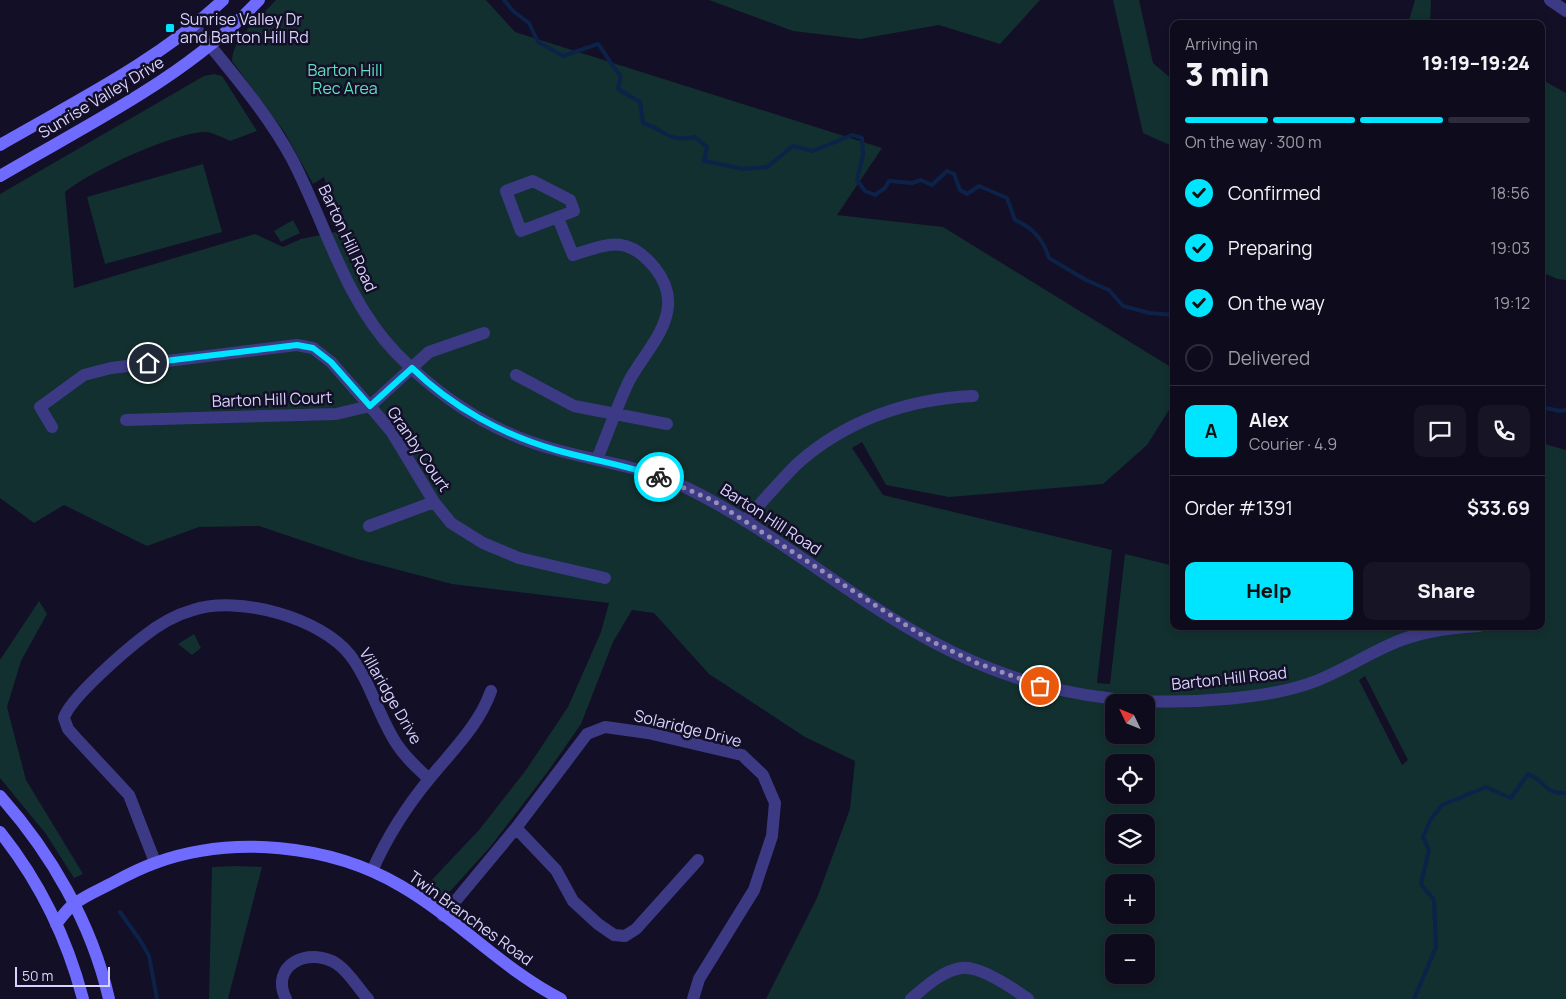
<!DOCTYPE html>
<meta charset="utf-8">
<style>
body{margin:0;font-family:Manrope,sans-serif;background:#171425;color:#f1f3f6;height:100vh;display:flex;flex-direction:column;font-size:19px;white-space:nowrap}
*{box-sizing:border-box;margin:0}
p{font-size:16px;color:#9b9ba3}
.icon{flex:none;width:28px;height:28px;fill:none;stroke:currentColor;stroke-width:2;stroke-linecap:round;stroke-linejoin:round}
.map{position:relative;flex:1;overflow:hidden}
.sheet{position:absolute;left:1170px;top:20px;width:375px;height:610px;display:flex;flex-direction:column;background:#0e0b1c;border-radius:10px;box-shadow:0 2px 8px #0003,0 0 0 1px #2e2b3b}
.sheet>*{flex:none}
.needle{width:32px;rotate:313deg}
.buttons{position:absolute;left:1105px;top:694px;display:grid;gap:10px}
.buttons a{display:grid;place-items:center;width:50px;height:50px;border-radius:10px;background:#0e0b1c;box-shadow:0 2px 8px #0003,0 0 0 1px #2e2b3b;font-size:25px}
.scale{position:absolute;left:15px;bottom:12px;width:95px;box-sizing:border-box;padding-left:5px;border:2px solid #d9d4ff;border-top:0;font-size:14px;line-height:18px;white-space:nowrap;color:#d9d4ff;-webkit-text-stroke:4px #130f26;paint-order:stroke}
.pin{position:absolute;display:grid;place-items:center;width:42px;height:42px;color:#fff;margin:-21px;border:2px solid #fff;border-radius:50%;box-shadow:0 1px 5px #0007}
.courier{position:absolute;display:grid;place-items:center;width:50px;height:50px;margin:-25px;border:4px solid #00e5ff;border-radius:50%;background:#fff;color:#222;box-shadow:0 1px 6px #0007}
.overview em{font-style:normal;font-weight:800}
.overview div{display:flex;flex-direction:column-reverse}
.overview{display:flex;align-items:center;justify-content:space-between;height:85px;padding:0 15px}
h1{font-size:32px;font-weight:800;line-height:38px}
.bar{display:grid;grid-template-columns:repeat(4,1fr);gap:8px 5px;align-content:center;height:60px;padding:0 15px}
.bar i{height:6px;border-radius:4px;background:#2e2b3b}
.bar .current{background:#00e5ff}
.bar p{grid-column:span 4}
.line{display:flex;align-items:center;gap:12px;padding:0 15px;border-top:1px solid #2e2b3b}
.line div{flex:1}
.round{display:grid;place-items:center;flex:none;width:52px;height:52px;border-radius:10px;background:#171425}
ol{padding:0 15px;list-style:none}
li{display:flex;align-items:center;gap:15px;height:55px}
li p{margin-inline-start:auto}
li .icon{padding:5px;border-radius:50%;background:#00e5ff;color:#111;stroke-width:4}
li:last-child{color:#9b9ba3}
li i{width:28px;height:28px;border:2px solid #2e2b3b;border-radius:50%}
.primary-button{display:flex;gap:10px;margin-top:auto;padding:10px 15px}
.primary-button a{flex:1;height:58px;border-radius:10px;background:#00e5ff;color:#111;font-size:20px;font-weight:800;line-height:58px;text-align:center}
.primary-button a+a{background:#171425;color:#f1f3f6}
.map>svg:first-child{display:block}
.green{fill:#12302f;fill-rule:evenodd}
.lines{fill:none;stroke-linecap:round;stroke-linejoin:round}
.stream{stroke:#0c2248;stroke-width:4}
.street{stroke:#3d3a85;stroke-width:12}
.secondary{stroke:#6f6bff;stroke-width:12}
.done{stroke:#948fb3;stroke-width:5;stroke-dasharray:0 9}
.route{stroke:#00e5ff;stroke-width:6}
.poi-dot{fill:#00e5ff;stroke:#130f26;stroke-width:2}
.labels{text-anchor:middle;stroke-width:5;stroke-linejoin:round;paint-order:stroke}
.poi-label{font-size:16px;fill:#d9d4ff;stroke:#130f26;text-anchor:start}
.park-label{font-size:16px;fill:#5fe0c0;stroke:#130f26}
.street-label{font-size:16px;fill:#d9d4ff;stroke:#130f26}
</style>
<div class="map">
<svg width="1566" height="999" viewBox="0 0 1566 999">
<rect width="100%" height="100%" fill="#130f26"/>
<path class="green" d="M 276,0 L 486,0 L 515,32 L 882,148 L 837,215 L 943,227 L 1174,369 L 1174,402 L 1147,445 L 1103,484 L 949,497 L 886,485 L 862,442 L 852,448 L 883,495 L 1112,550 L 1097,683 L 1110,684 L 1125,554 L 1174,566 L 1174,626 L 1541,626 L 1541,443 L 1566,450 L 1566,999 L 766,999 L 817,898 L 850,809 L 855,761 L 805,737 L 709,674 L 654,613 L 632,610 L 613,642 L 581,724 L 549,770 L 491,846 L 444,898 L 428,884 L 479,830 L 526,770 L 568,707 L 601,632 L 609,603 L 452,584 L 357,559 L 259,526 L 199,527 L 147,546 L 64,505 L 34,523 L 0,498 L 0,194 L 204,76 L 214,74 L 222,76 L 257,131 L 230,141 C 223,138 212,132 205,132 C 172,133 91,171 65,192 L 74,288 L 255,234 L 283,247 L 301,239 L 340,231 L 324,177 L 313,184 L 285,133 L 232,61 C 232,38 261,17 276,0 ZM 1365,676 L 1408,760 L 1402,765 L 1359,680 ZM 1114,702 L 1146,702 L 1146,735 L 1114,735 ZM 1114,762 L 1146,762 L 1146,795 L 1114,795 ZM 1114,822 L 1146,822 L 1146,855 L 1114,855 ZM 1114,882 L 1146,882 L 1146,915 L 1114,915 ZM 1114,942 L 1146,942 L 1146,975 L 1114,975 Z
M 709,0 L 1040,0 L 1000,44 L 939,25 L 860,39 L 793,31 Z
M 1113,0 L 1139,0 L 1153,63 L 1174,81 L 1174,147 L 1143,133 Z
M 1415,0 L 1431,0 L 1430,24 L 1408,24 Z
M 1541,79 L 1566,93 L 1566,280 L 1558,279 L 1541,272 Z
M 203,164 L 222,232 L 105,264 L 87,197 Z
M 293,220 L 300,233 L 281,242 L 274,231 Z
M 39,601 L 47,614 L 21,661 L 7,707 L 26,780 L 83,874 L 74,878 L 46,834 L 0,778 L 0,660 Z
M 194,634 L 201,648 L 192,655 L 178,644 Z
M 236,866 L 262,867 L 228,999 L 209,999 L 212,867 Z"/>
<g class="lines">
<path class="stream" d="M 504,0 L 513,11 L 529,23 L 538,42 L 563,56 L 598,44 C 607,55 611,66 621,76 L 618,89 L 640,102 L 643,123 C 668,131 665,142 695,137 L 707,147 L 704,161 L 744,169 L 767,167 L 793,146 L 813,151 L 852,135 L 862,138 L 863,155 L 857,180 L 865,191 L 875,195 L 885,188 L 889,181 L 912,183 L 921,180 L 932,185 L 947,171 L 954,174 L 960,190 L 967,194 L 979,186 L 1007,198 L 1015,220 C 1033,228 1043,239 1049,258 L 1086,280 L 1109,290 L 1123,306 L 1150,313 L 1174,315
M 1541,407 L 1560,411 L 1566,410
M 120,912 L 140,940 L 149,956 L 157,999
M 1414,999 L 1436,947 L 1434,900 L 1421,884 L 1429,850 L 1423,837 L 1431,819 L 1442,805 L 1486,787 L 1511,798 L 1528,774 C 1546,781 1544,794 1566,793"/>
<path class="street" d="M 1550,0 L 1566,11
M 194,26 C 228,68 266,111 292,159 C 326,224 344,299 396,353 C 440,398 495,434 557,450 C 600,462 644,467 685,487 C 773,530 847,596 933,642 C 998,677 1071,698 1144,701 C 1194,703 1270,699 1316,681 C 1341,671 1363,657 1387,646 C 1416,632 1447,628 1479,626
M 533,181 L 570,200 L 574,211 L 521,231 L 506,191 Z
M 558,218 L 573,255 C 610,243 628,235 655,268 C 663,278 669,292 668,306 C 666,333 641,358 629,381 C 617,406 608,433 597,459
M 516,375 L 574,406 L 667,424
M 126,420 L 336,414 L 370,406 L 429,352 L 484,333
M 52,427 L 40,407 L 84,375 L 111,368 L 297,345 L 313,348 L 331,362 L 374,411 L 391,431 L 434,502 L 451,523 L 483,543 L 519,558 L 605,578
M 745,521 C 762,502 779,482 797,464 C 846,420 908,399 973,396
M 369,526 L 434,502
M 516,828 L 556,870 L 573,901 L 598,924 L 614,935 L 625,936 L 636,929 L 698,860
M 155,862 L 129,795 L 76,738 L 68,729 L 64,718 C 69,699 126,650 143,637 C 158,625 175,615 193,610 C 239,595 321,618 350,655 C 370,681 378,715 396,743 C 405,757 417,768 429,779
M 372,871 C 387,837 406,807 430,778 C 453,750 479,725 491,691
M 443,916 L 516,828 L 587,734 L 605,727 L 648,733 L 742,755 L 763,775 L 775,803 L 772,836 L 754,890 L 699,979 L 693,999
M 286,999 C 269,965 309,946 337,964 C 349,972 358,988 368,999
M 911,999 C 925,987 942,971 961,968 C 979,965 1014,989 1028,999"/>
<path class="secondary" d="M 0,145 C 76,101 158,61 223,0
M 0,176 C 90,123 187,77 259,0
M 0,796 C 51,853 92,924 109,999
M 0,832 C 39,881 67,938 83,999
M 56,924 C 62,917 67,909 74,904 C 86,895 101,889 114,882 C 127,875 141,868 155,863 C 232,835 330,844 401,886 C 458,919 502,969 561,999"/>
</g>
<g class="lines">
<path class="done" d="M 659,477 L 712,500 L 931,641 L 977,663 L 1040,686"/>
<path class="route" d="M 148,363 L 297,345 L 313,348 L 331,362 L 370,406 L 412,368 C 452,407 503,435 556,450 C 591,460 626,465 659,477"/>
</g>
<rect class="poi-dot" x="165" y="23" width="10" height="10" rx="2.5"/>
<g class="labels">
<g class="poi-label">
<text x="180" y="25">Sunrise Valley Dr<tspan x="180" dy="18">and Barton Hill Rd</tspan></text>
</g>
<g class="park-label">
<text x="345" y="76">Barton Hill<tspan x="345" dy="18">Rec Area</tspan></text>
</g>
<g class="street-label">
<text transform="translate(101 97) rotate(-31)" y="6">Sunrise Valley Drive</text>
<text transform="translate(348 238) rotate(65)" y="6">Barton Hill Road</text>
<text transform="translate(272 399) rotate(-2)" y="6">Barton Hill Court</text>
<text transform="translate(419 449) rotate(56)" y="6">Granby Court</text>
<text transform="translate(771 519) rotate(33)" y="6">Barton Hill Road</text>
<text transform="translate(1229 678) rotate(-6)" y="6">Barton Hill Road</text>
<text transform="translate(391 696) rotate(60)" y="6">Villaridge Drive</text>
<text transform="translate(688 728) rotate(14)" y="6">Solaridge Drive</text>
<text transform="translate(471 918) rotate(36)" y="6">Twin Branches Road</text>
</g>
</g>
</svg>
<div class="buttons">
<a><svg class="needle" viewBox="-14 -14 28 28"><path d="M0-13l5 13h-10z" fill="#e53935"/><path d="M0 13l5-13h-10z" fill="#9b9ba3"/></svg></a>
<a><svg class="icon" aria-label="locate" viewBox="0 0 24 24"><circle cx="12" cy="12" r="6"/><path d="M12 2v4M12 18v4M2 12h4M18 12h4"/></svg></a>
<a><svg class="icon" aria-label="layers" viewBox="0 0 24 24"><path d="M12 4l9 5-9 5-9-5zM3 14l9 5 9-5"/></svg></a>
<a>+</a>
<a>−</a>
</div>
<div class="scale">50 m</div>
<div class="pin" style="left:1040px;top:686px;background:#ea580c"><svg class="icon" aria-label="bag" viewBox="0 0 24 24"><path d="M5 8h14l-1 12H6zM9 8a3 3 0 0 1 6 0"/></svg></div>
<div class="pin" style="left:148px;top:363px;background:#1f2937"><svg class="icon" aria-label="home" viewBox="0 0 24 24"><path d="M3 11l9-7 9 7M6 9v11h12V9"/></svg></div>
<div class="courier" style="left:659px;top:477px"><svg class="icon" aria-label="bike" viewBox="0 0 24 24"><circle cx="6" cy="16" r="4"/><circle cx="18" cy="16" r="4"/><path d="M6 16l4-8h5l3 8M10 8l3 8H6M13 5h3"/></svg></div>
<section class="sheet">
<div class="overview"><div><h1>3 min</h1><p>Arriving in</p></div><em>19:19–19:24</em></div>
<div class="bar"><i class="current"></i><i class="current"></i><i class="current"></i><i></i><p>On the way · 300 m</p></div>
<ol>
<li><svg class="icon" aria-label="check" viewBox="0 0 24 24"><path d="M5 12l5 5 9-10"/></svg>Confirmed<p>18:56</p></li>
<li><svg class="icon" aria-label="check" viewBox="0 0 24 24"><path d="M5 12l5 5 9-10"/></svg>Preparing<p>19:03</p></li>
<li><svg class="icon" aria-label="check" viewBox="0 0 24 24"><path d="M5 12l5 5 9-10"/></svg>On the way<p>19:12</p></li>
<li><i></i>Delivered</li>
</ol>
<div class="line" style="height:90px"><b class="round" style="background:#00e5ff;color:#111">A</b><div><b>Alex</b><p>Courier · 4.9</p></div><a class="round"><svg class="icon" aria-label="chat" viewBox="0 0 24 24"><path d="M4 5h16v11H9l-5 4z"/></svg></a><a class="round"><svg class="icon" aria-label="phone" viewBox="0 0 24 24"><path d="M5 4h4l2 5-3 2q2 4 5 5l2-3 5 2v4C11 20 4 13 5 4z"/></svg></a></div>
<div class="line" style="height:65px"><div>Order #1391</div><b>$33.69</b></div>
<div class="primary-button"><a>Help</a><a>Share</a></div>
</section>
</div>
